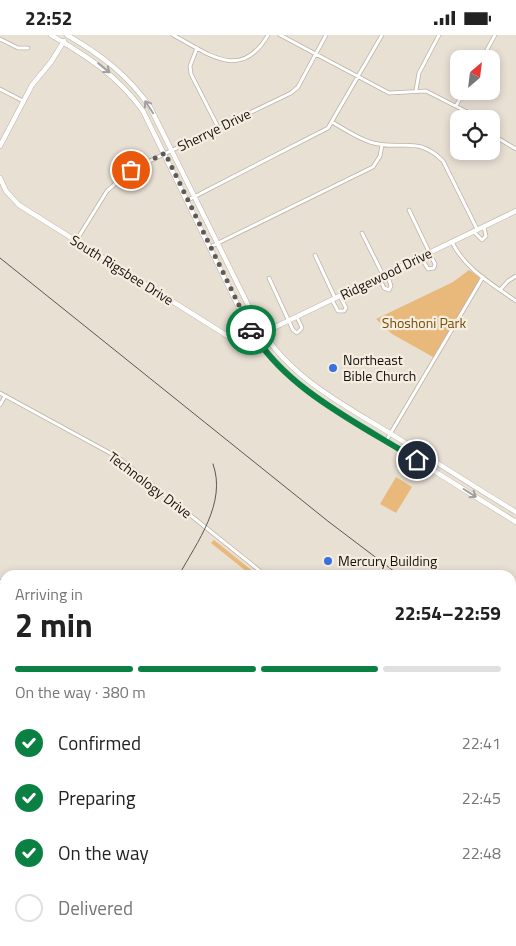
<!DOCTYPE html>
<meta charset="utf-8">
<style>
body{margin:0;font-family:"Titillium Web",sans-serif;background:#f6f6f6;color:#222;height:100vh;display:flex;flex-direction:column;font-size:19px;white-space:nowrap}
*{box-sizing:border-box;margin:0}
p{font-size:16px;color:#767676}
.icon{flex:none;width:28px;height:28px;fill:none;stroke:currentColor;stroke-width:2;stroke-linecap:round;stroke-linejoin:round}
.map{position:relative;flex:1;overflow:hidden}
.sheet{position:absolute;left:0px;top:535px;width:516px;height:376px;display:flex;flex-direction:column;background:#fff;border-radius:15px 15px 0 0;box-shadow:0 2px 8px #0003}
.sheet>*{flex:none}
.needle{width:32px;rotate:28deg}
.controls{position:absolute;left:450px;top:15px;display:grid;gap:10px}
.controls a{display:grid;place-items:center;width:50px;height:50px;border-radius:10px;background:#fff;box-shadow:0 2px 8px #0003;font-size:25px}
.pin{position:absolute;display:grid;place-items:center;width:42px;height:42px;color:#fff;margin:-21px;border:2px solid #fff;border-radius:50%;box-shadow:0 1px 5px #0007}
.courier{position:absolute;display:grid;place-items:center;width:50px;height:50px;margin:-25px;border:4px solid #0b8043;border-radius:50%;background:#fff;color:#222;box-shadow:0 1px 6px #0007}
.head em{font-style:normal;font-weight:700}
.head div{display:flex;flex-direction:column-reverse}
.head{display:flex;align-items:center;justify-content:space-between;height:85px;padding:0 15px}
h1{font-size:32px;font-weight:700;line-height:38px}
.bar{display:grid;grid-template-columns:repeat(4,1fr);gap:8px 5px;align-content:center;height:60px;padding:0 15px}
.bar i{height:6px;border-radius:4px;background:#e0e0e0}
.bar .current{background:#0b8043}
.bar p{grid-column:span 4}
ol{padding:0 15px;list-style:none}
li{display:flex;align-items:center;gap:15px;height:55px}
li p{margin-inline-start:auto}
li .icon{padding:5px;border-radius:50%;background:#0b8043;color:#fff;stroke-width:4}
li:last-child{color:#767676}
li i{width:28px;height:28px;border:2px solid #e0e0e0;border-radius:50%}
.status{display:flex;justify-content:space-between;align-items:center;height:35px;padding:0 25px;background:#fff;direction:ltr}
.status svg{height:14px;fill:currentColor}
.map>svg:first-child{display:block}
.green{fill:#e8b97a}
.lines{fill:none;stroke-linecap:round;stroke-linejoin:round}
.street-casing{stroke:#bbb2a7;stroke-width:4.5}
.secondary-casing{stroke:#bbb2a7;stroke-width:5.5}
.primary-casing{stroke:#bbb2a7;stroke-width:6}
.street{stroke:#fff;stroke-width:3}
.secondary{stroke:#fff;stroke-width:4.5}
.primary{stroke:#fff;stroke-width:5}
.rail{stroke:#5c5750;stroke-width:1}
.oneway{stroke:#a1a09f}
.done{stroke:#5f5a53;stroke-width:5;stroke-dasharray:0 9}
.route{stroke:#0b8043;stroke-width:6}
.poi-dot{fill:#3a71e0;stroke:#f6ede1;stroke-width:2}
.labels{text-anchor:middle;stroke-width:4.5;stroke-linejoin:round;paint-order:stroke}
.street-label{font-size:14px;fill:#15120e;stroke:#f6ede1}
.park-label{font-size:14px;fill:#754d08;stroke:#f6ede1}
.poi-label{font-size:14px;fill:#15120e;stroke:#f6ede1;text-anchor:start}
</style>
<div class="status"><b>22:52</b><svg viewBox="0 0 49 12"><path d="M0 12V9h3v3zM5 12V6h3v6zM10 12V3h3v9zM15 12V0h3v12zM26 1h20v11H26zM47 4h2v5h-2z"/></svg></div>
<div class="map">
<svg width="516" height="911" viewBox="0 0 516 911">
<rect width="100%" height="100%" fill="#e9e0d4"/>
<path class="green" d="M 469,235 L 479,242 L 479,246 L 433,322 L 392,299 L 376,284 L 453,247 Z
M 396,442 L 412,452 L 396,478 L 380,469 Z
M 214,505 L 255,538 L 251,540 L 211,508 Z
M 0,547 L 5,550 L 5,612 L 0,621 Z"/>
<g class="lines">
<g class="street-casing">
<path id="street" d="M 173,0 C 209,19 241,47 268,0
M 280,0 L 389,58 L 426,56 L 481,84
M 0,4 L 18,13 L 28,13
M 197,13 L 190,31 L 191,39 L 218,92
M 482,24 L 495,0
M 0,54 L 23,66
M 416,55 L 419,38 L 439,0
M 456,71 L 464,56
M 332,87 C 344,94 357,103 370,107 C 401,117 416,99 443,126 L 477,194
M 491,99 L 516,114
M 188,165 L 328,93 L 382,0
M 409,175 L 435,229 L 434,233 L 428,234 L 421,222
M 473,196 L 482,205 L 486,201 L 484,192
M 362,198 L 383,240
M 76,206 L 107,156 L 131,135 L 291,58 L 298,52 L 326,0
M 452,207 C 465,234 492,249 516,266
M 210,212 L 373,132 L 380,121 L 382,110
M 315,220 L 335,263
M 379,242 L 384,253 L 389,255 L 391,251 L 387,238
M 269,243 L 293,295 L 297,298 L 302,293 L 297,282
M 500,255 L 508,246 L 516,241
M 332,265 L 338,276 L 344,276 L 346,273 L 340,261
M 0,358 L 119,423 L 265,540
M 0,370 L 5,361
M 386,406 L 483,242
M 0,546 L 5,549"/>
</g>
<g class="secondary-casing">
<path id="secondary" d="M 51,0 C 87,21 118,41 143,76 L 243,281 C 278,346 330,371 390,408 C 432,435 474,461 516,487
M 67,0 C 100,19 128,40 150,72 L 255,284 C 285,341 343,369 396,402 C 436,427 476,453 516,477
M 0,111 L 32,50 L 51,27 L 64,6
M 0,143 L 6,156 L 19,170 L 234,305 L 242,308 L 516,176
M 511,611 L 516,604
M 511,628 L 516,620
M 340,911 L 342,906
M 350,911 L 352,906"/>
</g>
<g class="primary-casing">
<path id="primary" d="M 0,741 L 3,734
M 511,867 L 516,870
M 511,877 L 516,879"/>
</g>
<use href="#street" class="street"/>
<use href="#secondary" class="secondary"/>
<use href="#primary" class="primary"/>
<path class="rail" d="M 0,223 L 329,487 L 399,540
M 179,540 C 197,507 227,468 213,429
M 511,630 L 516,634
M 0,861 L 5,856"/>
</g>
<defs><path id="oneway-shaft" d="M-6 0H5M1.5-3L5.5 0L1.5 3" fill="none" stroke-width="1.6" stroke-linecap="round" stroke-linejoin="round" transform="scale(1.25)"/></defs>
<g class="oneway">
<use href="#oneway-shaft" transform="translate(104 33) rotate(39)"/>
<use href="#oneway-shaft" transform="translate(149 72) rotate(-123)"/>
<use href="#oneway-shaft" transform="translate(470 458) rotate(32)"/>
</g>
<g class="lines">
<path class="done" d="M 131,135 L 165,118 L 251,295"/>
<path class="route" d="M 251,295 C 286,355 360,389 417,425"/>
</g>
<g class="poi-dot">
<circle cx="333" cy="333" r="5"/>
<circle cx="328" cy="526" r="5"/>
</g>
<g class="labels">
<g class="street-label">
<text transform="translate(214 95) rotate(-26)" y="5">Sherrye Drive</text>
<text transform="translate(122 235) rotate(32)" y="5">South Rigsbee Drive</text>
<text transform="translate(386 239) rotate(-26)" y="5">Ridgewood Drive</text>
<text transform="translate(150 450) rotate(37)" y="5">Technology Drive</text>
</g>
<g class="park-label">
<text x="424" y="293">Shoshoni Park</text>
</g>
<g class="poi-label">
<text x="343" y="330">Northeast<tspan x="343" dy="16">Bible Church</tspan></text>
<text x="338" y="531">Mercury Building</text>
</g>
</g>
</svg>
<div class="controls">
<a><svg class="needle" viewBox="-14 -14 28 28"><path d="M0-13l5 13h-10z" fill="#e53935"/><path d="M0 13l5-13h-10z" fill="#767676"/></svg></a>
<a><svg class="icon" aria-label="locate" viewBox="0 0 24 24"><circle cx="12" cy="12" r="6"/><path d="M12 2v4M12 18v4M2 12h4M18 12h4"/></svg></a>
</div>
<div class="pin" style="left:131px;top:135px;background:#ea580c"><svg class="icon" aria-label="bag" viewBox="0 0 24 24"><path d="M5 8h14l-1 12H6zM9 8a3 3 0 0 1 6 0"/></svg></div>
<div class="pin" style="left:417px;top:425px;background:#1f2937"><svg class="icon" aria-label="home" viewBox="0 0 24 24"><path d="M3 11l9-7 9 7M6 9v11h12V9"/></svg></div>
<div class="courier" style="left:251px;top:295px"><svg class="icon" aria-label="car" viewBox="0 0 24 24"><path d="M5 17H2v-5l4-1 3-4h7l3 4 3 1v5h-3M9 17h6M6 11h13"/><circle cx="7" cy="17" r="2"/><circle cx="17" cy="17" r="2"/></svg></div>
<section class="sheet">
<div class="head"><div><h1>2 min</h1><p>Arriving in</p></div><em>22:54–22:59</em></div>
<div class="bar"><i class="current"></i><i class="current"></i><i class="current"></i><i></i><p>On the way · 380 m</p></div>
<ol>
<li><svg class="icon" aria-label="check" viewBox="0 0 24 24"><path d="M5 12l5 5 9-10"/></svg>Confirmed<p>22:41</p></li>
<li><svg class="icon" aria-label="check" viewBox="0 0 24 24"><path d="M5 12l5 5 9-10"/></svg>Preparing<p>22:45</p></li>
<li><svg class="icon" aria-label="check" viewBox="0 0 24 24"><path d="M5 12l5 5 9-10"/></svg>On the way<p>22:48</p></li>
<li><i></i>Delivered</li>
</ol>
</section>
</div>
